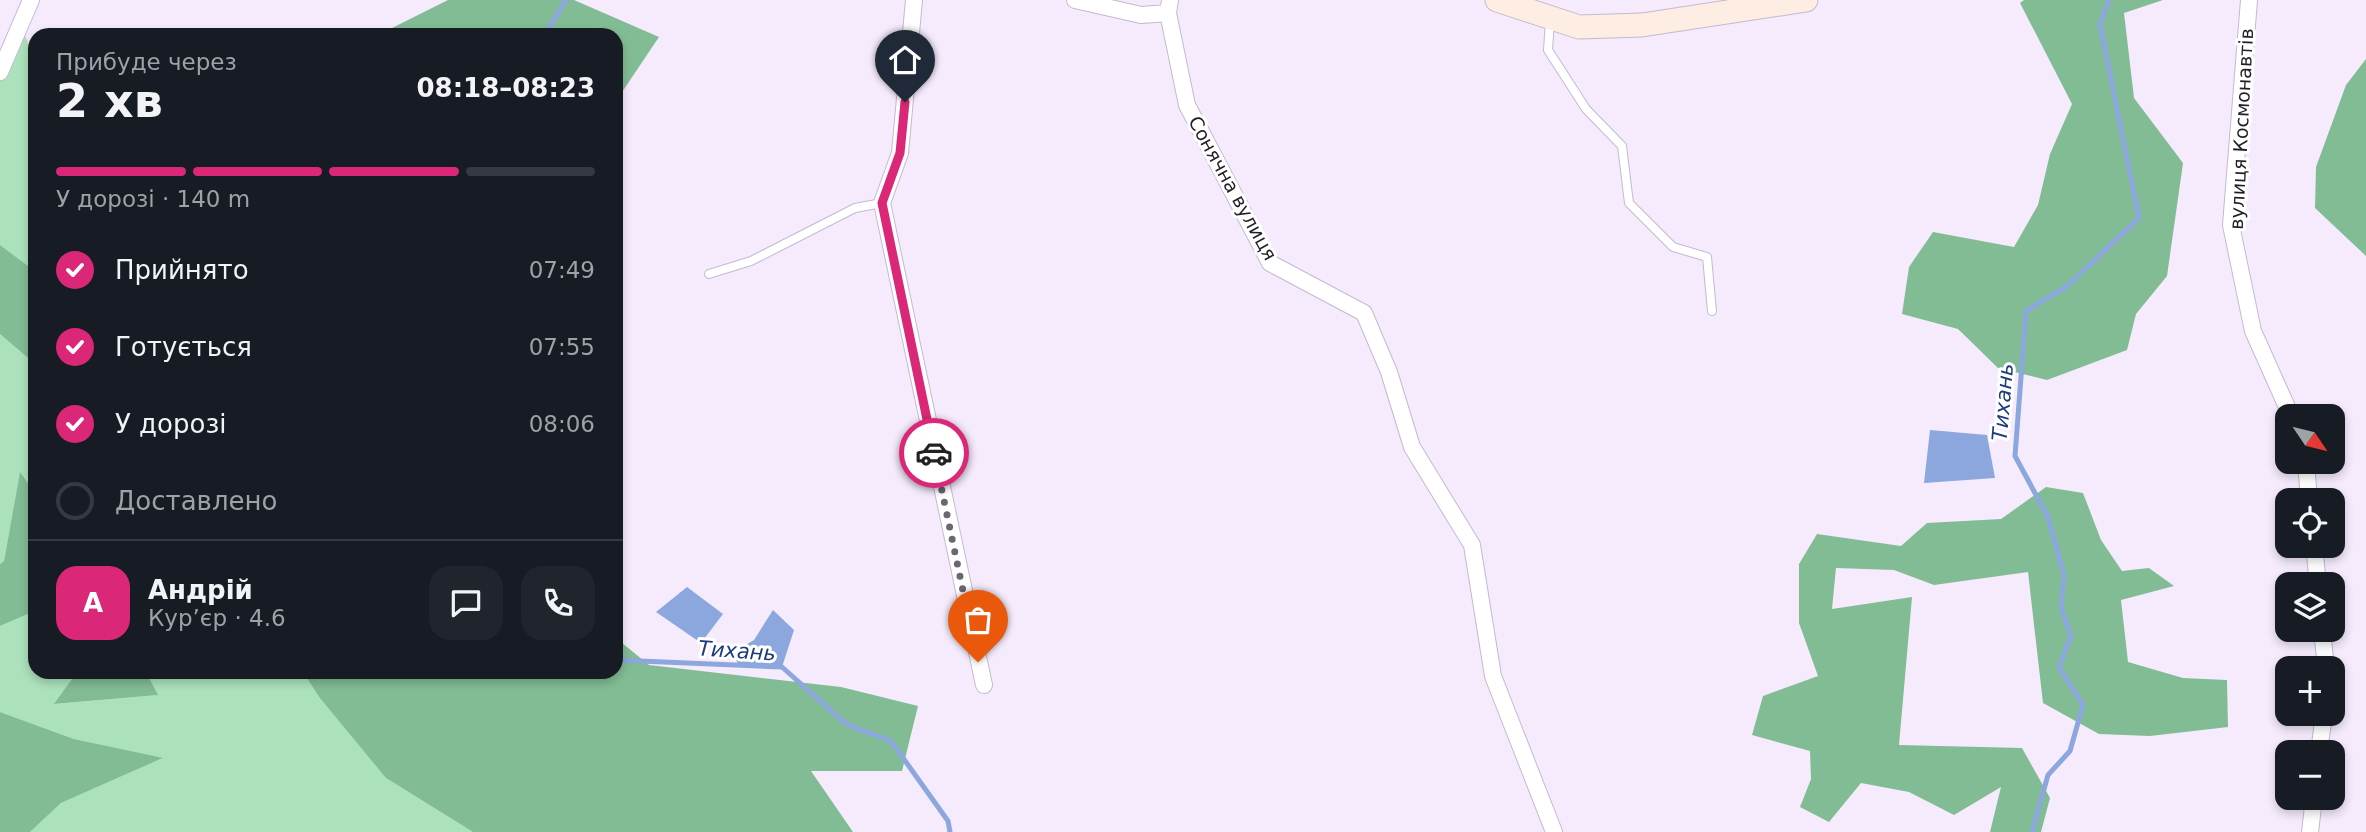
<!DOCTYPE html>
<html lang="uk">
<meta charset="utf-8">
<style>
body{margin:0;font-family:"DejaVu Sans",sans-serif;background:#20242c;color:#f1f3f6;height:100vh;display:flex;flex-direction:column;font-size:26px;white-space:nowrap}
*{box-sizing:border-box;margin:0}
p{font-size:23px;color:#9ea1a6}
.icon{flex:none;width:38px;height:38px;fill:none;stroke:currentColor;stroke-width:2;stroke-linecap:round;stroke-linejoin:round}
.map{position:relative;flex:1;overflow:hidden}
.panel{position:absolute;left:28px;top:28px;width:595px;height:651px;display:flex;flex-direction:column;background:#171b24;border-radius:21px;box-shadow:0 4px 10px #0003}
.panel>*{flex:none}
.needle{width:46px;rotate:125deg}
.controls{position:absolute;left:2275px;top:404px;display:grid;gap:14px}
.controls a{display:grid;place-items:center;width:70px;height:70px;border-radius:14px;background:#171b24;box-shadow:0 4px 10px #0003;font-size:35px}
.pin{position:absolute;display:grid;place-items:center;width:60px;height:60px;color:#fff;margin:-72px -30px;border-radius:50% 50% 50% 0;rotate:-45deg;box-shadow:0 0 7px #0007}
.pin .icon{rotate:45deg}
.courier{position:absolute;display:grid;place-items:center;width:70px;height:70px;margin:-35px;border:5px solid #db2777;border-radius:50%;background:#fff;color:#222;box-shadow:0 2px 9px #0007}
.overview em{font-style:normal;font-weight:700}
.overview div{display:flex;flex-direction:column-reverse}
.overview{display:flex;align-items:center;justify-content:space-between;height:119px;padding:0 28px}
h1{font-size:46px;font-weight:700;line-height:52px}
.bar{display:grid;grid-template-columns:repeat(4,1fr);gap:10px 7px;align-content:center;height:84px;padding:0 28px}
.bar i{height:9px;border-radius:5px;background:#363941}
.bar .active{background:#db2777}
.bar p{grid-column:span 4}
.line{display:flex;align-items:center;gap:18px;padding:0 28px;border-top:2px solid #363941}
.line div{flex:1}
.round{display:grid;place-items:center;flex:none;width:74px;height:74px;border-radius:21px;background:#20242c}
ol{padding:0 28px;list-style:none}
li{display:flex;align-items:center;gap:21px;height:77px}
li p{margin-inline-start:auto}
li .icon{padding:7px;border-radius:50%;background:#db2777;color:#fff;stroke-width:4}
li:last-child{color:#9ea1a6}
li i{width:38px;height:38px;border:4px solid #363941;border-radius:50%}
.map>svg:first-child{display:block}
.green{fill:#ace2bb}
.forest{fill:#82bc94}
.water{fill:#8ba7dd}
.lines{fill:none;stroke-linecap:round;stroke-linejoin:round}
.stream{stroke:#8ba7dd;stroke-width:5}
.lane-casing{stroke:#c5b9ce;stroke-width:10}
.street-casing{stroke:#c5b9ce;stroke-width:18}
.secondary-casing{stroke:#c5b9ce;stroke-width:25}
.lane{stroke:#fff;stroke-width:8}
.street{stroke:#fff;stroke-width:16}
.secondary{stroke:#feede2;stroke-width:23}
.done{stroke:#6c6672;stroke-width:7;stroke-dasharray:0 12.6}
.route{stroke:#db2777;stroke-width:9}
.labels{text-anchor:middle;stroke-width:6;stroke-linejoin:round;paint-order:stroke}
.street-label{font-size:19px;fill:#231f27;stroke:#fff}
.water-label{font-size:21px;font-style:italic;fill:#1e3c7c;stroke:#fff}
</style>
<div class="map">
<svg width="2366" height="832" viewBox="0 0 2366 832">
<rect width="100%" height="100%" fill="#f5ebfc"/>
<path class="green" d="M 20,26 L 28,42 L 35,110 L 35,271 L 0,245 L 0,72 Z
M 0,334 L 35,364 L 35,493 L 20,473 L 4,561 L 0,564 Z
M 35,611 L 35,672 L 77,672 L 55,704 L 157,695 L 146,672 L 312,672 L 386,778 L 473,832 L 30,832 L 61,803 L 161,759 L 74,739 L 0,712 L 0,626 Z"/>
<path class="forest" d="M 448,0 L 574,0 L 659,37 L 616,101 L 616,35 L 378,35 Z
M 2024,0 L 2163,0 L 2124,13 L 2134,98 L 2183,163 L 2167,276 L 2136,314 L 2127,350 L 2047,380 L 1998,368 L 1958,329 L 1902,314 L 1909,267 L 1933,232 L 2014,247 L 2038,205 L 2050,154 L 2072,104 L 2020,3 Z
M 2366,59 L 2366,256 L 2315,208 L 2316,167 L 2346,85 Z
M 0,245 L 35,271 L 35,364 L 0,334 Z
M 20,472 L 35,493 L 35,611 L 0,626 L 0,564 L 4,561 Z
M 2046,487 L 2083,493 L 2101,540 L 2122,571 L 2149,568 L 2174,586 L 2121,600 L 2128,662 L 2183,678 L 2227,680 L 2228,727 L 2150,736 L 2099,734 L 2043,703 L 2028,572 L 1934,585 L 1894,570 L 1836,568 L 1832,609 L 1912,597 L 1899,745 L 2022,748 L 2050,798 L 2041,832 L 1990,832 L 2001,787 L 1954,815 L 1909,792 L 1861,783 L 1829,822 L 1800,807 L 1811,779 L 1810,751 L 1752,735 L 1763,696 L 1818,676 L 1799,623 L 1799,564 L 1817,534 L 1901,546 L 1927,523 L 2001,519 Z
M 616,638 L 649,665 L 841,687 L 918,706 L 902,771 L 811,771 L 853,832 L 473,832 L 386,778 L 320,698 L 303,672 L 616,672 Z
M 77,672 L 146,672 L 158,695 L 54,704 Z
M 0,712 L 74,739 L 163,758 L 61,803 L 30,832 L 0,832 Z"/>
<path class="water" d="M 1930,430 L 1987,435 L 1995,478 L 1924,483 Z
M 687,587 L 723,614 L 701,643 L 656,612 Z
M 773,610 L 794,630 L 782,667 L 739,665 L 732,653 L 754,640 Z"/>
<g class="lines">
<path class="stream" d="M 545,35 L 566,0
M 616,660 L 782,667 L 846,724 L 891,741 L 948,821 L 950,832
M 2032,832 L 2048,775 L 2070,751 L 2083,705 L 2059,667 L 2071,636 L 2061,607 L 2064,575 L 2048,517 L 2015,456 L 2026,311 L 2066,287 L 2139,218 L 2100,24 L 2109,0"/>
<g class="lane-casing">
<path id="lane" d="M 1550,21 L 1548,50 L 1586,109 L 1622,146 L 1629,203 L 1673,247 L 1707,257 L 1712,311
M 709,274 L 751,261 L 855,208 L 882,203"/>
</g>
<g class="street-casing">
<path id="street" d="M 914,0 L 900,153 L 882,203 L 984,685
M 1075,0 L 1141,15 L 1168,13
M 1170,0 L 1168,13 L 1187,105 L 1270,263 L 1364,313 L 1389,372 L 1412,447 L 1472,545 L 1493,676 L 1554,832
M 2249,0 L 2231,225 L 2253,331 L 2291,416
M 0,72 L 31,0
M 2306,462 L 2309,500
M 2314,546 L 2318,584
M 2322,630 L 2326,668
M 2319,752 L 2324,714
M 2310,832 L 2314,798"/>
</g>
<g class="secondary-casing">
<path id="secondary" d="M 1497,0 L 1579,27 L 1642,25 L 1806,0"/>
</g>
<use href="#lane" class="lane"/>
<use href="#street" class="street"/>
<use href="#secondary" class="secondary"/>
</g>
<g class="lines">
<path class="done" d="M 934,453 L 978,662"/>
<path class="route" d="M 905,102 L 900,153 L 882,203 L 934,453"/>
</g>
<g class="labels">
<g class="street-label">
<text transform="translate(2241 129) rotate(-87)" y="7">вулиця Космонавтів</text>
<text transform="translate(1233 188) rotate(61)" y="7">Сонячна вулиця</text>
</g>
<g class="water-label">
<text transform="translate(2003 402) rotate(-85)" y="7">Тихань</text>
<text transform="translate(737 651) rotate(4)" y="7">Тихань</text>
</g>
</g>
</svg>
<div class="controls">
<a><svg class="needle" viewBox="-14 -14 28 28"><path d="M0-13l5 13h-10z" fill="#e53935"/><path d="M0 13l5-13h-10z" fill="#9ea1a6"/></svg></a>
<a><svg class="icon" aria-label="locate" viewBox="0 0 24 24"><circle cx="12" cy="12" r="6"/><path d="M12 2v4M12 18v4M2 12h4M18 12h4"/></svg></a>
<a><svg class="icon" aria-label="layers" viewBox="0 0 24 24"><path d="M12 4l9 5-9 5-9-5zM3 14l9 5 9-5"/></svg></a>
<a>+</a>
<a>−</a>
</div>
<div class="pin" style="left:978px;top:662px;background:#ea580c"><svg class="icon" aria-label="bag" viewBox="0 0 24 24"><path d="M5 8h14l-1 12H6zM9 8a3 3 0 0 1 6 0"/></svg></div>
<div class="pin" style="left:905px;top:102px;background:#1f2937"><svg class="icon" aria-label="home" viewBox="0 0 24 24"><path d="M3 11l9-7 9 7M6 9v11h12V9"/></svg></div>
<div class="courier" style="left:934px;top:453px"><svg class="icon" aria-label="car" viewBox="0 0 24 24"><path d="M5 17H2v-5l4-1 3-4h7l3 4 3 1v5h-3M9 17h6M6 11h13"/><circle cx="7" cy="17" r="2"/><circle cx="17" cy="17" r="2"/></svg></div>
<section class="panel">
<div class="overview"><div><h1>2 хв</h1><p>Прибуде через</p></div><em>08:18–08:23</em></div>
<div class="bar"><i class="active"></i><i class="active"></i><i class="active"></i><i></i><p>У дорозі · 140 m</p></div>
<ol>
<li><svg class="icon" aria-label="check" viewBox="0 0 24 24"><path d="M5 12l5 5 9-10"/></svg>Прийнято<p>07:49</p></li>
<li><svg class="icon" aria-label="check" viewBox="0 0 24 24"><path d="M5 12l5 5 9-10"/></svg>Готується<p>07:55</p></li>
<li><svg class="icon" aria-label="check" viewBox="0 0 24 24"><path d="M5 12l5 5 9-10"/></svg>У дорозі<p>08:06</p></li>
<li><i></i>Доставлено</li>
</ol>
<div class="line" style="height:126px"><b class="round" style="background:#db2777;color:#fff">А</b><div><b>Андрій</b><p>Кур’єр · 4.6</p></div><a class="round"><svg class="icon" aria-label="chat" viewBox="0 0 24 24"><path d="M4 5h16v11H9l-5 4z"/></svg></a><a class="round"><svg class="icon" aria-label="phone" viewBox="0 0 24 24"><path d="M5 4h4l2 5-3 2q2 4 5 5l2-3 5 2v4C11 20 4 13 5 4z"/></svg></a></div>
</section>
</div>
